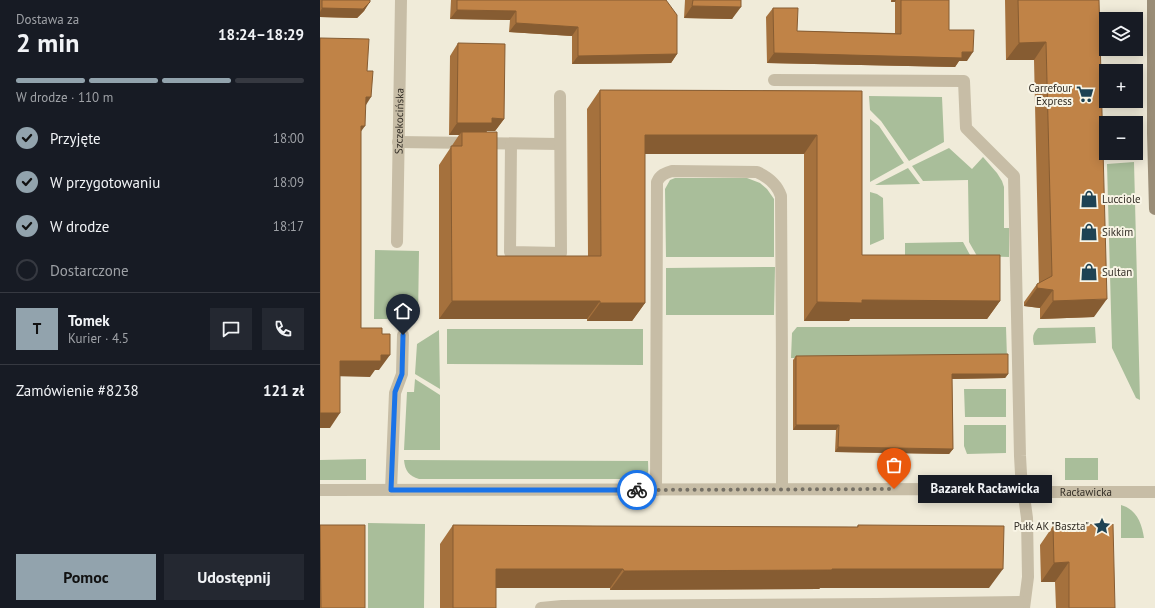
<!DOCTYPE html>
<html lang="pl">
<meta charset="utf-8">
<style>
body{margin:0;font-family:"PT Sans",sans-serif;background:#242831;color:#f1f3f6;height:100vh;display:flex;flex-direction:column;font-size:15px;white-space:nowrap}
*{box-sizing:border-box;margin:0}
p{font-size:13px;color:#9ea1a6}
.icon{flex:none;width:22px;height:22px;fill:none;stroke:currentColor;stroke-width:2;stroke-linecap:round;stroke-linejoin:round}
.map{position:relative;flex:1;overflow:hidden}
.panel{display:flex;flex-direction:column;background:#171b24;width:320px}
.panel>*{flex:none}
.buttons{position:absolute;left:779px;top:12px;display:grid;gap:8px}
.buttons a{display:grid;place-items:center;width:44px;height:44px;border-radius:0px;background:#171b24;box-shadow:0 2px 10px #0003;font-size:20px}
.pin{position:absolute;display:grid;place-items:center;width:34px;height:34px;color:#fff;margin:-41px -17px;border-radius:50% 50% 50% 0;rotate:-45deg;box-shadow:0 0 4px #0007}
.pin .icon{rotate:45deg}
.courier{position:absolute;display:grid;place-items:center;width:40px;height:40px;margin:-20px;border:3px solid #1a73e8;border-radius:50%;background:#fff;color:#222;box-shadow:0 1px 5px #0007}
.bubble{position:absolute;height:28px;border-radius:0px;background:#171b24;box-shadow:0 2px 10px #0003;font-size:13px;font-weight:700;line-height:28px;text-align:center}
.head em{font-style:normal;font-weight:700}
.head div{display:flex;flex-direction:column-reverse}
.head{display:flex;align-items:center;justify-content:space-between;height:68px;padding:0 16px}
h1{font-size:26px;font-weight:700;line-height:30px}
.bar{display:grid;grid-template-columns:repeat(4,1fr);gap:6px 4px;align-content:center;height:48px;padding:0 16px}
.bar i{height:5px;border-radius:3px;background:#363941}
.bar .active{background:#92a3ad}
.bar p{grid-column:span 4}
.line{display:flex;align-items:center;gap:10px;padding:0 16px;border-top:1px solid #363941}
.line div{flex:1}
.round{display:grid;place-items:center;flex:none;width:42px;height:42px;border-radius:0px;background:#242831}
ol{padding:0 16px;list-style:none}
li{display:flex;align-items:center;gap:12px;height:44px}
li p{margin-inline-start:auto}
li .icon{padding:4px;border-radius:50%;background:#92a3ad;color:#111;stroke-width:4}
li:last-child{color:#9ea1a6}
li i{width:22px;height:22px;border:2px solid #363941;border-radius:50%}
.cta{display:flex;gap:8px;margin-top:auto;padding:8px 16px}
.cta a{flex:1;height:46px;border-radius:0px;background:#92a3ad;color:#111;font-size:16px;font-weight:700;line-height:46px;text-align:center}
.cta a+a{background:#242831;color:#f1f3f6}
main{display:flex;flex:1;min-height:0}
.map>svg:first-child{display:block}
.green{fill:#a9be9a}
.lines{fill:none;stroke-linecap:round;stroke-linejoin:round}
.street{stroke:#c7bda6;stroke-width:12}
.secondary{stroke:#9a8d77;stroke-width:12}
.wall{fill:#a5713d}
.shaded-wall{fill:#865c32}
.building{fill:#c08347;stroke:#865c32}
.done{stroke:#757065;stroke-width:4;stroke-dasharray:0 7.2}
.route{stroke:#1a73e8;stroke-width:5}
.labels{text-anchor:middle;stroke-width:4;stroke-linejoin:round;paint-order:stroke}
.poi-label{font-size:11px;fill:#332e26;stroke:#f8f4e5;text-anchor:start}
.street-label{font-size:11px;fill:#332e26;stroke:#f8f4e5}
</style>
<main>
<section class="panel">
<div class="head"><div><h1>2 min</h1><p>Dostawa za</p></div><em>18:24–18:29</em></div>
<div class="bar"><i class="active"></i><i class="active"></i><i class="active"></i><i></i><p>W drodze · 110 m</p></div>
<ol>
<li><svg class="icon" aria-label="check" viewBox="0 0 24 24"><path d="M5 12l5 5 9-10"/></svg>Przyjęte<p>18:00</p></li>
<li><svg class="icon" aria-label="check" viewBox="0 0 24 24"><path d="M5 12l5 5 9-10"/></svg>W przygotowaniu<p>18:09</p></li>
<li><svg class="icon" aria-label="check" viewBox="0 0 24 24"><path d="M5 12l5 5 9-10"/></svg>W drodze<p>18:17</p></li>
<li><i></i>Dostarczone</li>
</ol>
<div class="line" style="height:72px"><b class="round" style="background:#92a3ad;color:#111">T</b><div><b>Tomek</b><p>Kurier · 4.5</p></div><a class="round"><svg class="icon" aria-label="chat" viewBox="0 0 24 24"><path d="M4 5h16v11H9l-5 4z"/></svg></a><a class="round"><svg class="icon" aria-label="phone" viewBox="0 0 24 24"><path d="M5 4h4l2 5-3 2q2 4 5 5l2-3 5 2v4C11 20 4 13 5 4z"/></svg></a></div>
<div class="line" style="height:52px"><div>Zamówienie #8238</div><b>121 zł</b></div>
<div class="cta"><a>Pomoc</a><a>Udostępnij</a></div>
</section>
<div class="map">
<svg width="835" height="608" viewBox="0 0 835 608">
<rect width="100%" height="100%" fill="#f0ebd9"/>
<path class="green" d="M 549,96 L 622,97 L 624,142 L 589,161 L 561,121 L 550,110 Z
M 550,119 L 559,126 L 584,163 L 550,182 Z
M 629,148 L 652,169 L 663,157 L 677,173 L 682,181 L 684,187 L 684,228 L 689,228 L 689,257 L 657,256 L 649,242 L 648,180 L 603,181 L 592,166 Z
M 814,162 L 820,400 L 816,398 L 792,348 L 787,164 Z
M 588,168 L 600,184 L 555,185 Z
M 355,178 L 427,178 L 440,183 L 447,189 L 454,199 L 454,257 L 346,257 L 345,189 L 350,180 Z
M 550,192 L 557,194 L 563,198 L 564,239 L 550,245 Z
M 643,242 L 650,255 L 585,255 L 585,243 Z
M 55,250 L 99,251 L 98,319 L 54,319 Z
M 455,267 L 454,315 L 346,315 L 346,268 Z
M 477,327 L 686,327 L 687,358 L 471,358 L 472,333 Z
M 775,327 L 776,343 L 714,345 C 712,337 713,333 718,328 Z
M 127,329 L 323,329 L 323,365 L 127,364 Z
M 119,330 L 120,389 L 95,374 L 97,344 Z
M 95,379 L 120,395 L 120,450 L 84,450 L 87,392 L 94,392 Z
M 644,389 L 686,389 L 686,417 L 645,417 Z
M 644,425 L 686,425 L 686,453 L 647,454 L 644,446 Z
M 745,458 L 778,458 L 778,480 L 745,480 Z
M 46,459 L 46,480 L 0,480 L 0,460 Z
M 84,460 L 328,461 C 328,468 330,475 323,479 L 99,479 C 89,476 85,471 84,460 Z
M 801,505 C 816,509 822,523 824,538 L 801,538 Z
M 48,523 L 105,524 L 104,608 L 48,608 Z"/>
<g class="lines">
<g class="street">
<path d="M 454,80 L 644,81 L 646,128 L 694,176 L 700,456 L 701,474 L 707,518 L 708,577 L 704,608"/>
<path d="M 78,142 L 239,144"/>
<path d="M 191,144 L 190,252 L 241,253 L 240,96"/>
<path id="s1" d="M 77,242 L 81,0"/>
<path id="s2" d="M 0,490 L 669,489 L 703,492 L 835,492"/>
<path d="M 71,490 L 75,393 L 82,374 L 83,335"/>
<path d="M 336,490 L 337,182 C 340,175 345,173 352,171 L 437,172 C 448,177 457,184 461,196 C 462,294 462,391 462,489"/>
<path d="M 221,608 L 242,606 L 557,604 L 703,602"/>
</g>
<path class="secondary" d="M 833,0 L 833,133 L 835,209"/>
</g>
<path class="wall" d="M 0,0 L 50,0 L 44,11 L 37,18 L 0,17 Z
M 131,0 L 346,0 L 357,54 L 351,63 L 252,64 L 252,36 L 189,32 L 190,20 L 130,19 Z
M 365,0 L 421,0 L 412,19 L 364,18 Z
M 571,0 L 629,0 L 629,30 L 647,61 L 639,61 L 635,67 L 447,63 L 446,17 L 453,8 L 477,31 L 575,33 L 575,2 L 571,2 Z
M 685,0 L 779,0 L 774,317 L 720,319 L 720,308 L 704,306 L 704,302 L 717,284 L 719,283 L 714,60 L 686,60 Z
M 138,43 L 184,119 L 175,131 L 167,131 L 166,132 L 177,256 L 268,256 L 267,109 L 280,90 L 542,91 L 542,255 L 680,301 L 667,319 L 530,319 L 529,321 L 484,321 L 484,154 L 325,154 L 325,303 L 312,321 L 267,321 L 267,319 L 119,319 L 119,165 L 139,135 L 129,135 L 130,56 Z
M 476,356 L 688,374 L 685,378 L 632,379 L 633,449 L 629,454 L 515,452 L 516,430 L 473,430 L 473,360 Z
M 0,525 L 45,608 L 0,608 Z
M 133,525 L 277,526 L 537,527 L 538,525 L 669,588 L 500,588 L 499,589 L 290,590 L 290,588 L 176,588 L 176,608 L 120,608 L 120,544 Z
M 733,526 L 795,608 L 736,608 L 735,582 L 721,582 L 720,545 Z"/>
<path class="shaded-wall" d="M 572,0 L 576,0 L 575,2 L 571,2 Z
M 50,2 L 44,11 L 37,18 L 0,17 L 0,12 L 2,8 Z
M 372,6 L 421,7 L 412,19 L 364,18 Z
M 137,10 L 196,11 L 190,20 L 130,19 Z
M 196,23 L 258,27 L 252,36 L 189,32 Z
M 726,42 L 714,60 L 686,60 L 699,43 Z
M 653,52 L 647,61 L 639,61 L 635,67 L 447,63 L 454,53 Z
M 357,54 L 351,63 L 252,64 L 258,56 Z
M 46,97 L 51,97 L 41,113 Z
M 172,118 L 184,119 L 175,131 L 167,131 L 164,136 L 142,132 L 139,135 L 129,135 L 137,123 Z
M 41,126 L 45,126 L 34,141 Z
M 325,135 L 497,135 L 484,154 L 313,154 Z
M 717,288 L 733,290 L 720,308 L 704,306 Z
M 787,299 L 774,317 L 720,319 L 733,301 Z
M 542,300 L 680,301 L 667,319 L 530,319 L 529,321 L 484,321 L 497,302 Z
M 132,301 L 280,301 L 267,319 L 119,319 Z
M 280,303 L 325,303 L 312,321 L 267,321 Z
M 61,355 L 70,355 L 59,370 L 55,370 L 50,377 L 10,376 L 20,361 Z
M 632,374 L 688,374 L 685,378 L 629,379 Z
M 0,413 L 20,413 L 10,428 L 0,428 Z
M 476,425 L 519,425 L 516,430 L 473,430 Z
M 518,447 L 633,449 L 629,454 L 515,452 Z
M 749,562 L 735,582 L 721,582 L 734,563 Z
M 176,569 L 303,569 L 290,588 L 162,588 Z
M 512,569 L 683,569 L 669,588 L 500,588 L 499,589 L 290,590 L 304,571 Z"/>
<path class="building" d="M 2,0 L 50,0 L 50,2 L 43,9 L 2,8 Z
M 137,0 L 346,0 L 357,15 L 357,54 L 258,56 L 258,27 L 196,23 L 196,11 L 137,10 Z
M 373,0 L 421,0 L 421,7 L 372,6 Z
M 581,0 L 629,0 L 629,30 L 654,30 L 653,52 L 642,52 L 642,58 L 454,53 L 453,8 L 478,8 L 477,31 L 581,34 Z
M 698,0 L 779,0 L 787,299 L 733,301 L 733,290 L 717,288 L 717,284 L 732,276 L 726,42 L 699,43 Z
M 0,38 L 49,39 L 47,71 L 53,71 L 51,97 L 46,97 L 45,126 L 41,126 L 41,328 L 62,328 L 62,334 L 70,334 L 70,355 L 61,355 L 61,361 L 20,361 L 20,413 L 0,413 Z
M 138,43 L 185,44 L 184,119 L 172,118 L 172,123 L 137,123 Z
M 280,90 L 542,91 L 542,255 L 680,255 L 680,301 L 542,300 L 542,303 L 497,302 L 497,135 L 325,135 L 325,303 L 280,303 L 280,301 L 132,301 L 131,146 L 142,146 L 142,132 L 177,132 L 177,256 L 281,256 Z
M 688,354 L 688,374 L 632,374 L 633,449 L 518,447 L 519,425 L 476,425 L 476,356 Z
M 793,524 L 795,608 L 749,608 L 749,562 L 734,563 L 733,526 Z
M 0,525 L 45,525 L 45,608 L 1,608 Z
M 133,525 L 277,526 L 538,527 L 538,525 L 684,526 L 683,569 L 512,569 L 512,570 L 304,571 L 303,569 L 176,569 L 176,608 L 133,608 Z"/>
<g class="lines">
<path class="done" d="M 317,490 L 574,489"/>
<path class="route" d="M 83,335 L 82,374 L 75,392 L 71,490 L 317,490"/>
</g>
<defs>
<g id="supermarket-bare" transform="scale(1.38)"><path d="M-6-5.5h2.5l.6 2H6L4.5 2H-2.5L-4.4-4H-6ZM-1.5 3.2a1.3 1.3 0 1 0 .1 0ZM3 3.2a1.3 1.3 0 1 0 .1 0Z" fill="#1e4253" stroke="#f8f4e5" stroke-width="2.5" paint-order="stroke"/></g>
<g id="shop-bare" transform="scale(1.38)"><path d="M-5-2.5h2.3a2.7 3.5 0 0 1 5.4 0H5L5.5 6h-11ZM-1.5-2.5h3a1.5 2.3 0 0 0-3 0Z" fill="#1e4253" stroke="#f8f4e5" stroke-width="2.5" paint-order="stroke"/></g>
<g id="sight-bare" transform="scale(1.38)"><path d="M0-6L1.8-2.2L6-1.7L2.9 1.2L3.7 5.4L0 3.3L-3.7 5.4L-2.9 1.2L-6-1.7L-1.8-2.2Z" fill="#1e4253" stroke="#f8f4e5" stroke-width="2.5" paint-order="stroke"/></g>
</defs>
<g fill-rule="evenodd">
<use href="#supermarket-bare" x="765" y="94"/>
<use href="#shop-bare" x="769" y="199"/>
<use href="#shop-bare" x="769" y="232"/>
<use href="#shop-bare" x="769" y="272"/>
<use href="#sight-bare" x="782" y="526"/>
</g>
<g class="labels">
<g class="poi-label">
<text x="752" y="92" text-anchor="end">Carrefour<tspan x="752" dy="13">Express</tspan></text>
<text x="782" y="203">Lucciole</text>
<text x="782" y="236">Sikkim</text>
<text x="782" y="276">Sultan</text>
<text x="769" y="530" text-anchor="end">Pułk AK "Baszta"</text>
</g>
<g class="street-label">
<text dy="4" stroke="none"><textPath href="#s1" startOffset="121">Szczekocińska</textPath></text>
<text dy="4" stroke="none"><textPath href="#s2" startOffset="766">Racławicka</textPath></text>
</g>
</g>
</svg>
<div class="buttons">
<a><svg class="icon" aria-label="layers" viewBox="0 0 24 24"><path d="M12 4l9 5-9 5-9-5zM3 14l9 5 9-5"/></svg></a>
<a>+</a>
<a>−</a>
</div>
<div class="pin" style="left:574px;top:489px;background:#ea580c"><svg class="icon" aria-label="bag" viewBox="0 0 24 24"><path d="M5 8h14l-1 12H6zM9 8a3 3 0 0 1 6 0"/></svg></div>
<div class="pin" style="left:83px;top:335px;background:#1f2937"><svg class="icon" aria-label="home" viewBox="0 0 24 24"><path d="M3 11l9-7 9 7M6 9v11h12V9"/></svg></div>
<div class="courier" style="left:317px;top:490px"><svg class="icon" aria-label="bike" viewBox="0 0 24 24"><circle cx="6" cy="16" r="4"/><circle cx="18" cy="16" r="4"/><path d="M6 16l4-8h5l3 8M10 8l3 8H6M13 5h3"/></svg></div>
<div class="bubble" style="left:598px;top:475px;width:134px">Bazarek Racławicka</div>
</div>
</main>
